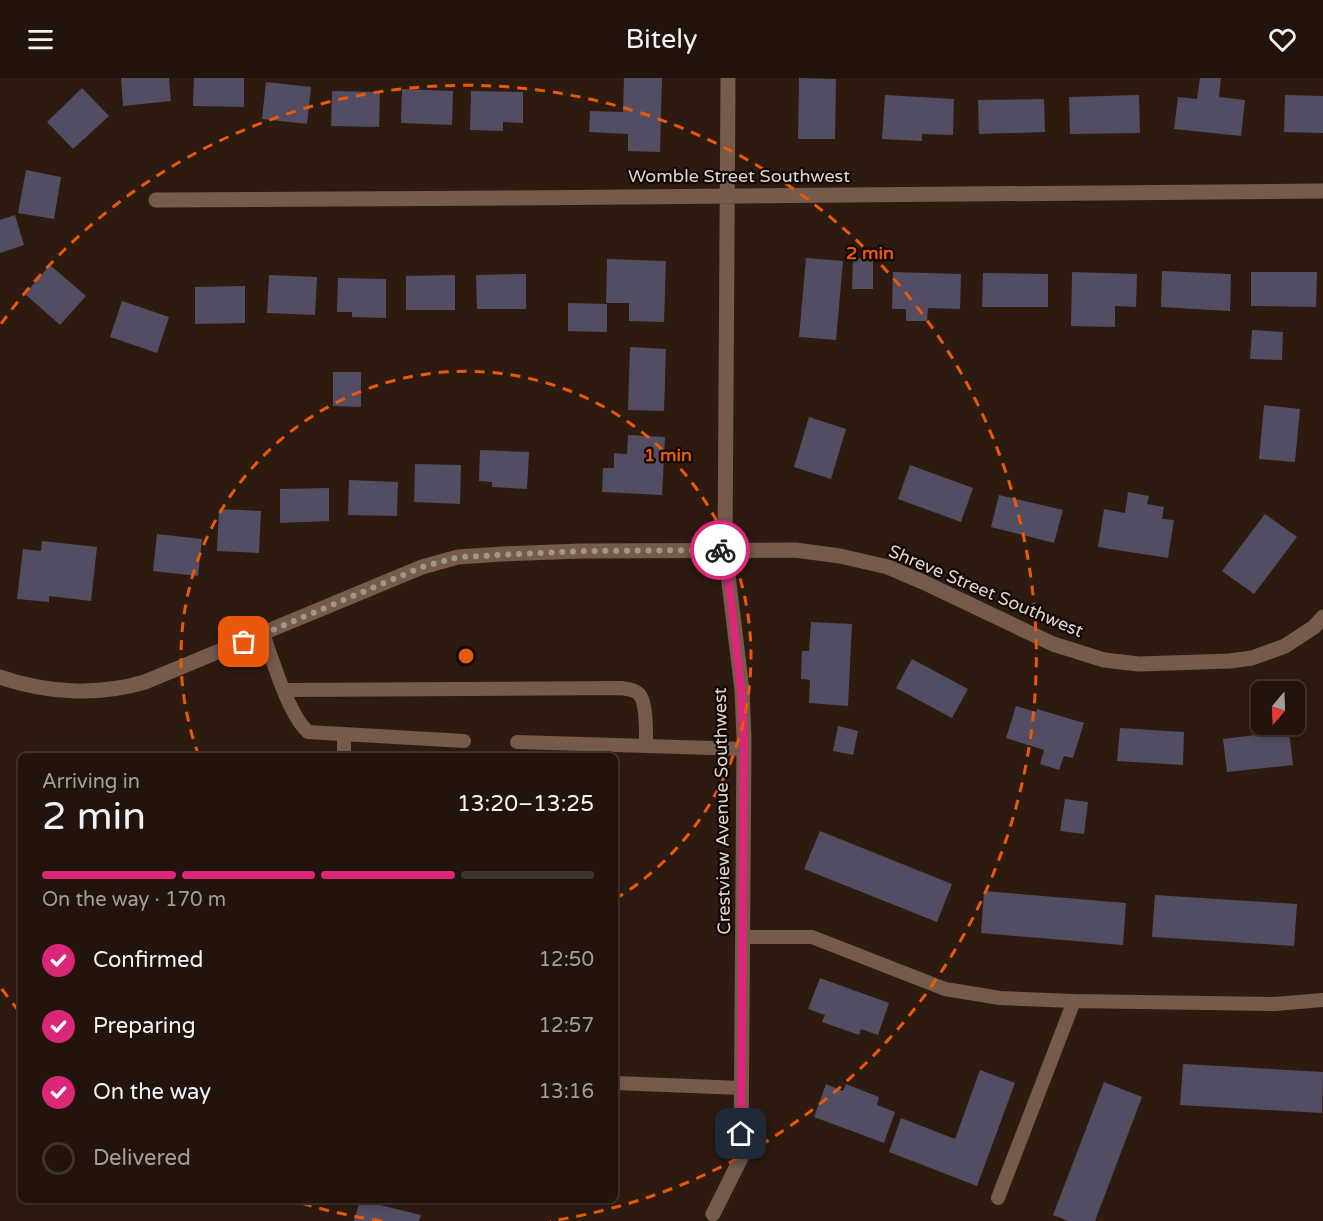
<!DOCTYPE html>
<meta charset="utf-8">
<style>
body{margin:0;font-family:"Varela Round",sans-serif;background:#2a1d15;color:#f1f3f6;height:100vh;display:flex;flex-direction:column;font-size:22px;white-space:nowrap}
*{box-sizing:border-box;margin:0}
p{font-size:20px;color:#a29e9d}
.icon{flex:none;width:33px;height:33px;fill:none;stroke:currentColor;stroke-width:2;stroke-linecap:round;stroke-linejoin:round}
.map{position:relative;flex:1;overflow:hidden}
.drawer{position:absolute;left:18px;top:675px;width:600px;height:450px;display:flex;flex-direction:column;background:#22140c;border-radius:9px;box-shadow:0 3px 9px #0003,0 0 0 2px #3f332d}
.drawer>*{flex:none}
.needle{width:39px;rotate:199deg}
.controls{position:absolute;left:1251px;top:603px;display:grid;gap:12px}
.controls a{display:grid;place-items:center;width:54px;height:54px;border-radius:9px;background:#22140c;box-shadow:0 3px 9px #0003,0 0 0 2px #3f332d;font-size:30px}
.pin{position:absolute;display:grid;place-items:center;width:51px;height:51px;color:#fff;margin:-26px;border-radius:12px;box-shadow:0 3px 9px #0006}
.courier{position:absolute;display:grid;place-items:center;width:60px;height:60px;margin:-30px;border:4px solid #db2777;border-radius:50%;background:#fff;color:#222;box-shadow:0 2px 8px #0007}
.head em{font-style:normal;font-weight:600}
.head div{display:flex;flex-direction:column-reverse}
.head{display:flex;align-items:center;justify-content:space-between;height:102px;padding:0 24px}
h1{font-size:39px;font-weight:600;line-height:45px}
.bar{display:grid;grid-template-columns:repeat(4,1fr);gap:9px 6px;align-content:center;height:72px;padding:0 24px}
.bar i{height:8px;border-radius:4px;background:#3f332d}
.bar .selected{background:#db2777}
.bar p{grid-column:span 4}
ol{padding:0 24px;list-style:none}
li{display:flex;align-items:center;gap:18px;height:66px}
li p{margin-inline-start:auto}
li .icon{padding:6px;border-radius:50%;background:#db2777;color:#fff;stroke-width:4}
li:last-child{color:#a29e9d}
li i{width:33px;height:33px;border:3px solid #3f332d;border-radius:50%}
header{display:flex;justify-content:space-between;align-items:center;height:78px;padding:0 24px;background:#22140c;font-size:27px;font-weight:600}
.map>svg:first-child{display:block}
.building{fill:#524d62}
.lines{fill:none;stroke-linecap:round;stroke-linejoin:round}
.lane{stroke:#765b4d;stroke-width:14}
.street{stroke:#765b4d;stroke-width:15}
.done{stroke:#a3948c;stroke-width:6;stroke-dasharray:0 10.8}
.route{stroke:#db2777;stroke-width:8}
.ring{fill:none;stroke:#e8590c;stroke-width:3;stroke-dasharray:10 8}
.labels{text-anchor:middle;stroke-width:4.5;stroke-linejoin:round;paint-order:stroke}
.street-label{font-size:18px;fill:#e2d5ce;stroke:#100804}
.centre{fill:#e8590c;stroke:#100804;stroke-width:3}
.ring-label{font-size:18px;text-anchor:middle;font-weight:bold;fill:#e8590c;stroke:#100804;stroke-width:4.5;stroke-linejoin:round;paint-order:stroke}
</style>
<header><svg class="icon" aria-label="menu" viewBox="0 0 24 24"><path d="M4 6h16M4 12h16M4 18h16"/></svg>Bitely<svg class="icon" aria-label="heart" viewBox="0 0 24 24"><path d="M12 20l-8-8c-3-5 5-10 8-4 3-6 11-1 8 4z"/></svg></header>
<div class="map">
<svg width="1323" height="1143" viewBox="0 0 1323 1143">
<rect width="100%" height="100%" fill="#2e1b10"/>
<path class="building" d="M 121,0 L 169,0 L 171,23 L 123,28 Z
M 194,0 L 244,0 L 244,29 L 193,28 Z
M 624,0 L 662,0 L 660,74 L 628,73 L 628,56 L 589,54 L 590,33 L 623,34 Z
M 799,0 L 836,1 L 835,61 L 798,61 Z
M 1200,0 L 1221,0 L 1219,19 L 1245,22 L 1241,58 L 1174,51 L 1178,19 L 1197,21 Z
M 266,4 L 311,9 L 307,46 L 262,41 Z
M 82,10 L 109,38 L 73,71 L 47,44 Z
M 402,11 L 453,13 L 452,47 L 401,45 Z
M 332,13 L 380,14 L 379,49 L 331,48 Z
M 471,13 L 523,14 L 523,45 L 503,44 L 503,53 L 470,52 Z
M 885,17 L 954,21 L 953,57 L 922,56 L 922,63 L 882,61 Z
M 1139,17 L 1140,55 L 1070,56 L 1069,19 Z
M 1285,17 L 1323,18 L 1323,55 L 1284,54 Z
M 1044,21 L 1045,54 L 979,56 L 978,22 Z
M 26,92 L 61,99 L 54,141 L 18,135 Z
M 15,137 L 24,167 L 0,175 L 0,142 Z
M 806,180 L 843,183 L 836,262 L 799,259 Z
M 853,180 L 873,181 L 873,211 L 852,211 Z
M 607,181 L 666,183 L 664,244 L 629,243 L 629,225 L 606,225 Z
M 50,187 L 86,218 L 60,247 L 25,216 Z
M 1162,193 L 1231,196 L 1230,233 L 1161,229 Z
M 893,194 L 961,196 L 960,231 L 928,230 L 927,243 L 906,243 L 906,231 L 892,231 Z
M 1072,194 L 1137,196 L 1136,229 L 1115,228 L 1115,249 L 1071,248 Z
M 1251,194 L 1317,194 L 1316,229 L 1251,228 Z
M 983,195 L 1048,196 L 1048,229 L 982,229 Z
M 526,196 L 526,231 L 477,231 L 476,197 Z
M 269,197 L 317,199 L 315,237 L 267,235 Z
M 455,197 L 455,232 L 406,232 L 406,198 Z
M 338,200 L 386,201 L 386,240 L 352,239 L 352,234 L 337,234 Z
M 245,208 L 245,245 L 195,246 L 195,209 Z
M 122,223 L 169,239 L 157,275 L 110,259 Z
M 568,225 L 607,226 L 607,254 L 568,253 Z
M 1252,252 L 1283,254 L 1282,282 L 1250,281 Z
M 630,269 L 666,271 L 664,333 L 628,332 Z
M 333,294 L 361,294 L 361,329 L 333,328 Z
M 1264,327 L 1300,331 L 1295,384 L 1259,381 Z
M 809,339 L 846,351 L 831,401 L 794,389 Z
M 628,357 L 665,359 L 662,417 L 602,414 L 603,390 L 614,390 L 614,375 L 627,376 Z
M 480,372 L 529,374 L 527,411 L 492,409 L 492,404 L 479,403 Z
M 415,386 L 461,387 L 460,426 L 414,424 Z
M 910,387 L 973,410 L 961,444 L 898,421 Z
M 349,402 L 398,404 L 397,438 L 348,437 Z
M 329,410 L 329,443 L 280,445 L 280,411 Z
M 1128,414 L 1149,418 L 1147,426 L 1164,429 L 1162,441 L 1174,442 L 1168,480 L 1098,469 L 1104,431 L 1125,435 Z
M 999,417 L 1063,432 L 1054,465 L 991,449 Z
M 219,431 L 261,433 L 259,475 L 217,473 Z
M 1265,436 L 1297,459 L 1254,516 L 1222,493 Z
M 157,456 L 202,461 L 198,498 L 153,493 Z
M 42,463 L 97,469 L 91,523 L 49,518 L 49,524 L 17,521 L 23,471 L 41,473 Z
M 811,544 L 852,546 L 848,628 L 809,625 L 810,602 L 801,601 L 802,573 L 809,573 Z
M 912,581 L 968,611 L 952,640 L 896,610 Z
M 1016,628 L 1036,634 L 1037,631 L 1084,645 L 1073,680 L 1064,678 L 1059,692 L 1040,686 L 1044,672 L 1006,660 Z
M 838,648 L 858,653 L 853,677 L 833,673 Z
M 1120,650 L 1184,654 L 1183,687 L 1117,683 Z
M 1289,653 L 1293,687 L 1227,694 L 1223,661 Z
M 1065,721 L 1088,724 L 1084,756 L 1060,753 Z
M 820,753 L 952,806 L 937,844 L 804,791 Z
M 984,813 L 1126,825 L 1123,867 L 981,855 Z
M 1155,817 L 1297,826 L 1294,868 L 1152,859 Z
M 820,900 L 889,925 L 878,957 L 861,951 L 859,957 L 822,944 L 825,937 L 808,931 Z
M 1183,986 L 1323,994 L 1322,1035 L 1180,1027 Z
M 980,992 L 1015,1005 L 977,1108 L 889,1074 L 901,1040 L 955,1061 Z
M 1104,1004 L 1142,1019 L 1095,1143 L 1068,1143 L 1053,1137 Z
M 826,1006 L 843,1013 L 846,1006 L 879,1019 L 877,1027 L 895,1034 L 884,1065 L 814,1039 Z
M 360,1122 L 421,1137 L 419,1143 L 354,1143 Z"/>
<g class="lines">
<path class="lane" d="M 263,556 C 273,582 288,636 308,654 L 464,663
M 285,612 L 621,610 C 627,611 634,611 639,616 C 647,624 646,656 646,668
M 344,657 L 344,678
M 517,664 L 744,671
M 743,859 L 812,859 L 945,911 L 1000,920 L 1074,923 L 1275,926 L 1323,922
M 615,1005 L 742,1010
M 998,1120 L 1074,923"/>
<path class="street" d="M 156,122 C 545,119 934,119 1323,113
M 0,599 C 46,615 98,618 145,604 L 422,489 L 458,479 L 502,476 L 581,473 L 795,472 L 840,478 L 888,489 L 923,504 L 1053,566 L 1104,582 L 1139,586 L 1230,583 L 1252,580 L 1285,568 L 1314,549 L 1323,539
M 713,1136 L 741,1080 L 744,661 L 742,612 L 725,472 L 728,0"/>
</g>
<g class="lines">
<path class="done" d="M 244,564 L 422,489 L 459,479 L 581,473 L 720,472"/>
<path class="route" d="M 720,472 L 725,472 L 741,612 L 744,662 L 741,1056"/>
</g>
<g class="ring">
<path d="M199 678A285 285 0 1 1 617 820"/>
<path d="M382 1143A571 571 0 0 1 294 1123M19 933A571 571 0 0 1 1 910M1 246A571 571 0 1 1 550 1143"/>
</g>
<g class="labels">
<g class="street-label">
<text x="739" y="104">Womble Street Southwest</text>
<text transform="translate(986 513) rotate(23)" y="6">Shreve Street Southwest</text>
<text transform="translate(722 733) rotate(-91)" y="6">Crestview Avenue Southwest</text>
</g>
</g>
<circle cx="466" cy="578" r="9" class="centre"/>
<g class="ring-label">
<text x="870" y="181">2 min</text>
<text x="668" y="383">1 min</text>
</g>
</svg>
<div class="controls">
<a><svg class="needle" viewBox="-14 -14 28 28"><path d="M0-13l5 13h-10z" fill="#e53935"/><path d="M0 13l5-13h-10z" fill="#a29e9d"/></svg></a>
</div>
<div class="pin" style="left:244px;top:564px;background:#ea580c"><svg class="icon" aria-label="bag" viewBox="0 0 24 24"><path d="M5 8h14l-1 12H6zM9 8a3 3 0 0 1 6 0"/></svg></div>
<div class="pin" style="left:741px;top:1056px;background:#1f2937"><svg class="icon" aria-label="home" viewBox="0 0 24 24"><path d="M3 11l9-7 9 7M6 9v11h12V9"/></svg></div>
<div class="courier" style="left:720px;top:472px"><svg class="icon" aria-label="bike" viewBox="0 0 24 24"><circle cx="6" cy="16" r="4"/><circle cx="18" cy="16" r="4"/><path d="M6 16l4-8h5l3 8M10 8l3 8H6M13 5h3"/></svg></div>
<section class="drawer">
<div class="head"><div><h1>2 min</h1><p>Arriving in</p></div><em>13:20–13:25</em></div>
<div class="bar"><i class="selected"></i><i class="selected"></i><i class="selected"></i><i></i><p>On the way · 170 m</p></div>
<ol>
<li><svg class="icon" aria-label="check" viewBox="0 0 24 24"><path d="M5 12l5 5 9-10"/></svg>Confirmed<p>12:50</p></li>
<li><svg class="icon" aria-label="check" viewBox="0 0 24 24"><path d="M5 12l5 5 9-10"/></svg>Preparing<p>12:57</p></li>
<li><svg class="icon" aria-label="check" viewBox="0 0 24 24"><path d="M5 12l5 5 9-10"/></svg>On the way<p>13:16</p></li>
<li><i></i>Delivered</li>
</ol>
</section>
</div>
